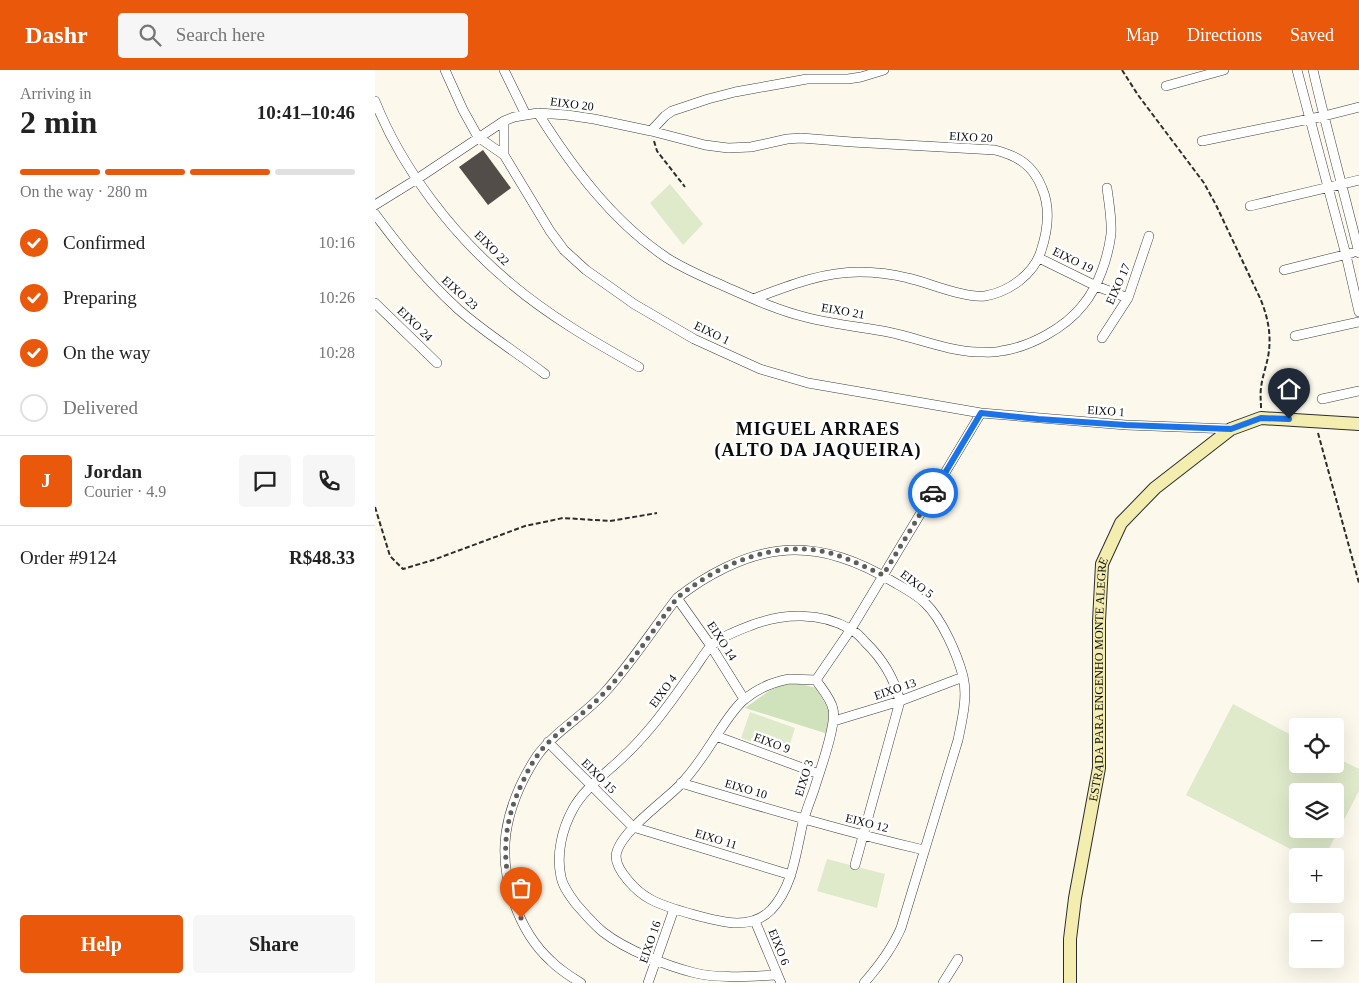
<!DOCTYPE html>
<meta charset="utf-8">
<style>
body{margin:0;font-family:"Times New Roman",serif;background:#f6f6f6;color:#222;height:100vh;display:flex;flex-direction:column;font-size:19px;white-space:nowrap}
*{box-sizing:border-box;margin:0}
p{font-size:16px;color:#767676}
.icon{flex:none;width:28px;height:28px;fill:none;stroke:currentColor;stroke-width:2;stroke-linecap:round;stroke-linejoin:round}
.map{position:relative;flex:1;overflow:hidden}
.sheet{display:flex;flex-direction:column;background:#fff;width:375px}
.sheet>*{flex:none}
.fabs{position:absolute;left:914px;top:648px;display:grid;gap:10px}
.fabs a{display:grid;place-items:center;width:55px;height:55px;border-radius:5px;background:#fff;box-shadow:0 5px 20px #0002;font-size:25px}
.pin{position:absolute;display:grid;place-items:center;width:42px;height:42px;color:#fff;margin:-51px -21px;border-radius:50% 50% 50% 0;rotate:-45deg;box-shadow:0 0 5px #0007}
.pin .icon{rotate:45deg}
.courier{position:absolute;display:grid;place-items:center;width:50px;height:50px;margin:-25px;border:4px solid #1a73e8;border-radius:50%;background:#fff;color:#222;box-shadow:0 1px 6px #0007}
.summary em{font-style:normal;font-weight:800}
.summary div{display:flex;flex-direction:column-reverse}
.summary{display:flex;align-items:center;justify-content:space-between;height:85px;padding:0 20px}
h1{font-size:32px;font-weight:800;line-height:38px}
.bar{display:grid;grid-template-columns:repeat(4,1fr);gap:8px 5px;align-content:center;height:60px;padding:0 20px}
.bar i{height:6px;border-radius:4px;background:#e0e0e0}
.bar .current{background:#ea580c}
.bar p{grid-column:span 4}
.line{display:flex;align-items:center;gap:12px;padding:0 20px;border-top:1px solid #e0e0e0}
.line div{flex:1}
.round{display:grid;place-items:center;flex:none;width:52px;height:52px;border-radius:5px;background:#f6f6f6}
ol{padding:0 20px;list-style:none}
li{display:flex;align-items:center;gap:15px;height:55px}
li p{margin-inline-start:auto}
li .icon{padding:5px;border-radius:50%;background:#ea580c;color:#fff;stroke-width:4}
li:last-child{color:#767676}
li i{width:28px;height:28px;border:2px solid #e0e0e0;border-radius:50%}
.button{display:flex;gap:10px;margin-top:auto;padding:10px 20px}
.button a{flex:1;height:58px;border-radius:5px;background:#ea580c;color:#fff;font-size:20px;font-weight:800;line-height:58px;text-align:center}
.button a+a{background:#f6f6f6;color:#222}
header{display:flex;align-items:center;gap:30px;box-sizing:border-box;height:70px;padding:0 25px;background:#ea580c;color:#fff}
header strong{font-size:24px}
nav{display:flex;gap:28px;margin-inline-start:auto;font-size:18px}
.search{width:350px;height:45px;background:#f6f6f6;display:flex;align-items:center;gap:12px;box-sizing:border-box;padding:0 18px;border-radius:5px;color:#767676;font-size:19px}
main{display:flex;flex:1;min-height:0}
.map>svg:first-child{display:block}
.green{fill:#cfe2bb}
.pitch{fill:#dfeacb;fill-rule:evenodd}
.building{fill:#524d49}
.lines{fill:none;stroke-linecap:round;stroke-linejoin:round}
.street-casing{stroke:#3e3e3e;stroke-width:10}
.secondary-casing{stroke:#2d2d2d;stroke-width:14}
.path{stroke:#2d2d2d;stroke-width:2;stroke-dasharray:5 2.5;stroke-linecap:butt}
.street{stroke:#fff;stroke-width:9}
.secondary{stroke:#f4edb0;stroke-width:12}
.done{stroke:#5f5e5a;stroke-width:5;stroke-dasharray:0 9}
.route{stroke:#1a73e8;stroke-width:6}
.labels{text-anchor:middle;stroke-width:5;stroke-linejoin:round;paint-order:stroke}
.street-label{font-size:12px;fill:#0b0b0b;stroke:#fff}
.district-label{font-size:18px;font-weight:bold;letter-spacing:1px;fill:#0b0b0b;stroke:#fff}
</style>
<header>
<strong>Dashr</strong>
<div class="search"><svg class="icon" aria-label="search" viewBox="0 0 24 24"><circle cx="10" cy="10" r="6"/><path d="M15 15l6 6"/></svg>Search here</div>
<nav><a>Map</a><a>Directions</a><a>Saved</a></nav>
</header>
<main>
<section class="sheet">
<div class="summary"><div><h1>2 min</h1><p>Arriving in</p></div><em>10:41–10:46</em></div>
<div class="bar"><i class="current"></i><i class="current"></i><i class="current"></i><i></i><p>On the way · 280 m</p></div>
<ol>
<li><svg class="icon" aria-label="check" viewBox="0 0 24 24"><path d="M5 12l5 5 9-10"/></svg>Confirmed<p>10:16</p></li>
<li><svg class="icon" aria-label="check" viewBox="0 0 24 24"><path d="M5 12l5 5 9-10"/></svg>Preparing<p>10:26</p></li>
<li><svg class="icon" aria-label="check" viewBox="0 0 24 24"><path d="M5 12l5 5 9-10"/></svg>On the way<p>10:28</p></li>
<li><i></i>Delivered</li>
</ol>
<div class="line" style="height:90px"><b class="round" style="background:#ea580c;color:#fff">J</b><div><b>Jordan</b><p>Courier · 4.9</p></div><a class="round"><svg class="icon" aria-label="chat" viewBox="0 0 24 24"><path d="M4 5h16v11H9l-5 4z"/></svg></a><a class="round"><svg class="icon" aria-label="phone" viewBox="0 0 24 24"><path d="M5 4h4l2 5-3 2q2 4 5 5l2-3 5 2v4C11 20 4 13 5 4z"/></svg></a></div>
<div class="line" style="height:65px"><div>Order #9124</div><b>R$48.33</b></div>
<div class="button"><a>Help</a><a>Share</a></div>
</section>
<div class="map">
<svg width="984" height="913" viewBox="0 0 984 913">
<rect width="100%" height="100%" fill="#fcf9ec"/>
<path class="green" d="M 423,613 L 441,618 L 454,640 L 453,664 L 370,638 L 401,616 Z"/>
<path class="pitch" d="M 295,114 L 328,154 L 308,175 L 275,133 Z
M 858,634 L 922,668 L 922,694 L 960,694 L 960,687 L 984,699 L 984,721 L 950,786 L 929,786 L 811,725 ZM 960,721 L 960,759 L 922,759 L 922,721 Z
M 375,642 L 420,658 L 412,684 L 366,668 Z
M 452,789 L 510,804 L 502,838 L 442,821 Z"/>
<path class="building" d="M 108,80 L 136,118 L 113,135 L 84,97 Z"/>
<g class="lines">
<g class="street-casing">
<path id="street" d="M 70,0 L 88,40 L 103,67 L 129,85 L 175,161 L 189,180 L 211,200 L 259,234 L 319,269 L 385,299 L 433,313 L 606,343 L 751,355 L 856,359
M 129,0 L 151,45
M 922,0 L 971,185 L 984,242
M 938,0 C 952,61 969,122 984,183
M 791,16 L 849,0
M 0,31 C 27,99 78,165 134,212 C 174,246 219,272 264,297
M 163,43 C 197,97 238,152 292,188 C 311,200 331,208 351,217 C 376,228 402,240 430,247 C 457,254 485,257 513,262 C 543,268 572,281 603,282 C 610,282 619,283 626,281 C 655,277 690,258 708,235 C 723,217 733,188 736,164 C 737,149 734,134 732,118
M 129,51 L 129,85
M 276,61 L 290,46 L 297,41 L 333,29 L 360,22 L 410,13 L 432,9 L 473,9 L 486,7 L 509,0
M 827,71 L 949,46 L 984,37
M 0,135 L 42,109 L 129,51 L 139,47 L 163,43 L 192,45 L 219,49 L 276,61 L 330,75 L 353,78 L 376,77 L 412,69 L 426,68 L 477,72 L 620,80 C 643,86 658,95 667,118 C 676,139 673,160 666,181 C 659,204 634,222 610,226 C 591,229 552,212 533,208 C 517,204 500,202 484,202 C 447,202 413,216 378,229
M 875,136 L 984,110
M 0,144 C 25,178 52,211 83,239 C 110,263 141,282 170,304
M 664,188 L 721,216 L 753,228
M 909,200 L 977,183
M 0,233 L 62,293
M 920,266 L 984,252
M 727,268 L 753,228 L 774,166
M 947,329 L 984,321
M 302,528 L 336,576 L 369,629
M 414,609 L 441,610 C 447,619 456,629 458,639 C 462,655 444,703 439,720 C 435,731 431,741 428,752 C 421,782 418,817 396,840 C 387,849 375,853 362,853 C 344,853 291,838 275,829 C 262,822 241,801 241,786 C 243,763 290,731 306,714 C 317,702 327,688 336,674 C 345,661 357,639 370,629 C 382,619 398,612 414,609 Z
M 441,610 L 476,559 L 606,343
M 459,651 L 525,631 L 588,607
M 341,666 L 444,704
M 173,672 L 258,757 L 416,805
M 306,713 C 387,737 467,761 549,780
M 380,851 L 406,913
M 402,905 C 375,906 346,909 320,903 C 292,896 251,880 228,862 C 218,854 209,843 201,834 C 195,826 188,817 186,807 C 181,784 187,759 198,739 C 210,717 232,703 249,686 C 257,679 264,671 271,663 C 289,643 304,620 320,598 C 325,591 330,582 336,576 C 347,566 364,560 377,555 C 409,543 446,542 475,559 C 481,562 486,567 490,572 C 508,589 519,608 525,631 L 480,795
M 206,913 C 196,907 184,899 176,891 C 143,861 125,807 131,763 C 135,736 147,709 162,686 C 180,661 210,645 231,621 C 257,592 278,559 302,528 C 330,506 368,485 404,481 C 447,476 486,492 522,514 C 531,519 542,525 550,533 C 567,549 582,584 588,606 C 593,627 587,650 583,670 L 526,858 C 517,879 504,896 489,913
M 273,913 L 299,839
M 568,913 L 583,889"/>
</g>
<g class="secondary-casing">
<g id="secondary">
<path id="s1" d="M 695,913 L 695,869 L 700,828 L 724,698 L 724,551 L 727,494 L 746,453 L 780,418 L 856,359 L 886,348 L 984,354"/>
</g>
</g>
<path class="path" d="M 747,0 L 763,25 L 829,113 L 841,135 L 885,228 C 893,247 897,266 893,287 C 891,297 887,308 886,318 C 885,325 886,331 886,338
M 279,71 L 282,81 L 310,117
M 943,363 L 984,513
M 0,437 L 15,486 L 28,499 L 58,490 L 150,456 L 188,448 L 235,451 L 282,443"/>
<use href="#street" class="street"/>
<use href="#secondary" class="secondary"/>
</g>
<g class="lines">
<path class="done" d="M 146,848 C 125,800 125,757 149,709 C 155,696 163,682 174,672 C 191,655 211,642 228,624 C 256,595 278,560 302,528 C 342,495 399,470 451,482 C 471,487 490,497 508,505 L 558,423"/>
<path class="route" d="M 558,423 L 606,343 L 663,349 L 751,355 L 856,359 L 886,348 L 914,349"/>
</g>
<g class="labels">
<g class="street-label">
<text transform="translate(197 34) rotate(7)" y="4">EIXO 20</text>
<text transform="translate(596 67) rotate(3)" y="4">EIXO 20</text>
<text transform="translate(117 178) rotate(45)" y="4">EIXO 22</text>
<text transform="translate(698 190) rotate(26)" y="4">EIXO 19</text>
<text transform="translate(743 214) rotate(-66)" y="4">EIXO 17</text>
<text transform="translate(85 223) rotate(42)" y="4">EIXO 23</text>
<text transform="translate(468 241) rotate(10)" y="4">EIXO 21</text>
<text transform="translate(40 254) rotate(44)" y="4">EIXO 24</text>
<text transform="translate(337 263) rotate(26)" y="4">EIXO 1</text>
<text transform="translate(731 341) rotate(4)" y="4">EIXO 1</text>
<text transform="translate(542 514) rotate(37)" y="4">EIXO 5</text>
<text transform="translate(347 571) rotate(57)" y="4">EIXO 14</text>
<text dy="4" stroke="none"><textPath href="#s1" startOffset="306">ESTRADA PARA ENGENHO MONTE ALEGRE</textPath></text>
<text transform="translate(520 619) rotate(-19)" y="4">EIXO 13</text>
<text transform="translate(288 621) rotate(-54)" y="4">EIXO 4</text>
<text transform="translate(397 673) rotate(20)" y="4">EIXO 9</text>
<text transform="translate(224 706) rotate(45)" y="4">EIXO 15</text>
<text transform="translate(429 708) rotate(-73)" y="4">EIXO 3</text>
<text transform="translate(371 719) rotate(16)" y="4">EIXO 10</text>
<text transform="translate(492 753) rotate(14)" y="4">EIXO 12</text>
<text transform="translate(341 769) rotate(17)" y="4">EIXO 11</text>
<text transform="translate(275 872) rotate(-71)" y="4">EIXO 16</text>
<text transform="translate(404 877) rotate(68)" y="4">EIXO 6</text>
</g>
<g class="district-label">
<text x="443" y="365">MIGUEL ARRAES<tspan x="443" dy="21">(ALTO DA JAQUEIRA)</tspan></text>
</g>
</g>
</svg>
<div class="fabs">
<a><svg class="icon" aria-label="locate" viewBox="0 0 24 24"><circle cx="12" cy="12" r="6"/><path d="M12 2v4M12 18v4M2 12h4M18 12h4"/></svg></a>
<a><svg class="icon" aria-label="layers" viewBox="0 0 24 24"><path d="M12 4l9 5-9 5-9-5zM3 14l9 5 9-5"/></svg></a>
<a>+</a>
<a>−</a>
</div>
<div class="pin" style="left:146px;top:848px;background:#ea580c"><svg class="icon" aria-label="bag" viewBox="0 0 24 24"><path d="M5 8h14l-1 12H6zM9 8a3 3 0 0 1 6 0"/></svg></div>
<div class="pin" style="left:914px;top:349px;background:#1f2937"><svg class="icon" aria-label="home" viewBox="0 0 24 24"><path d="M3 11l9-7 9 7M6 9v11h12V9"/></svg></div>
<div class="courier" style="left:558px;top:423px"><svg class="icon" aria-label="car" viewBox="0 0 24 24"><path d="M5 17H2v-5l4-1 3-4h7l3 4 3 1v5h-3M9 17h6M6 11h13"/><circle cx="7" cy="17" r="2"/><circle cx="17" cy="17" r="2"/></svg></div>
</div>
</main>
